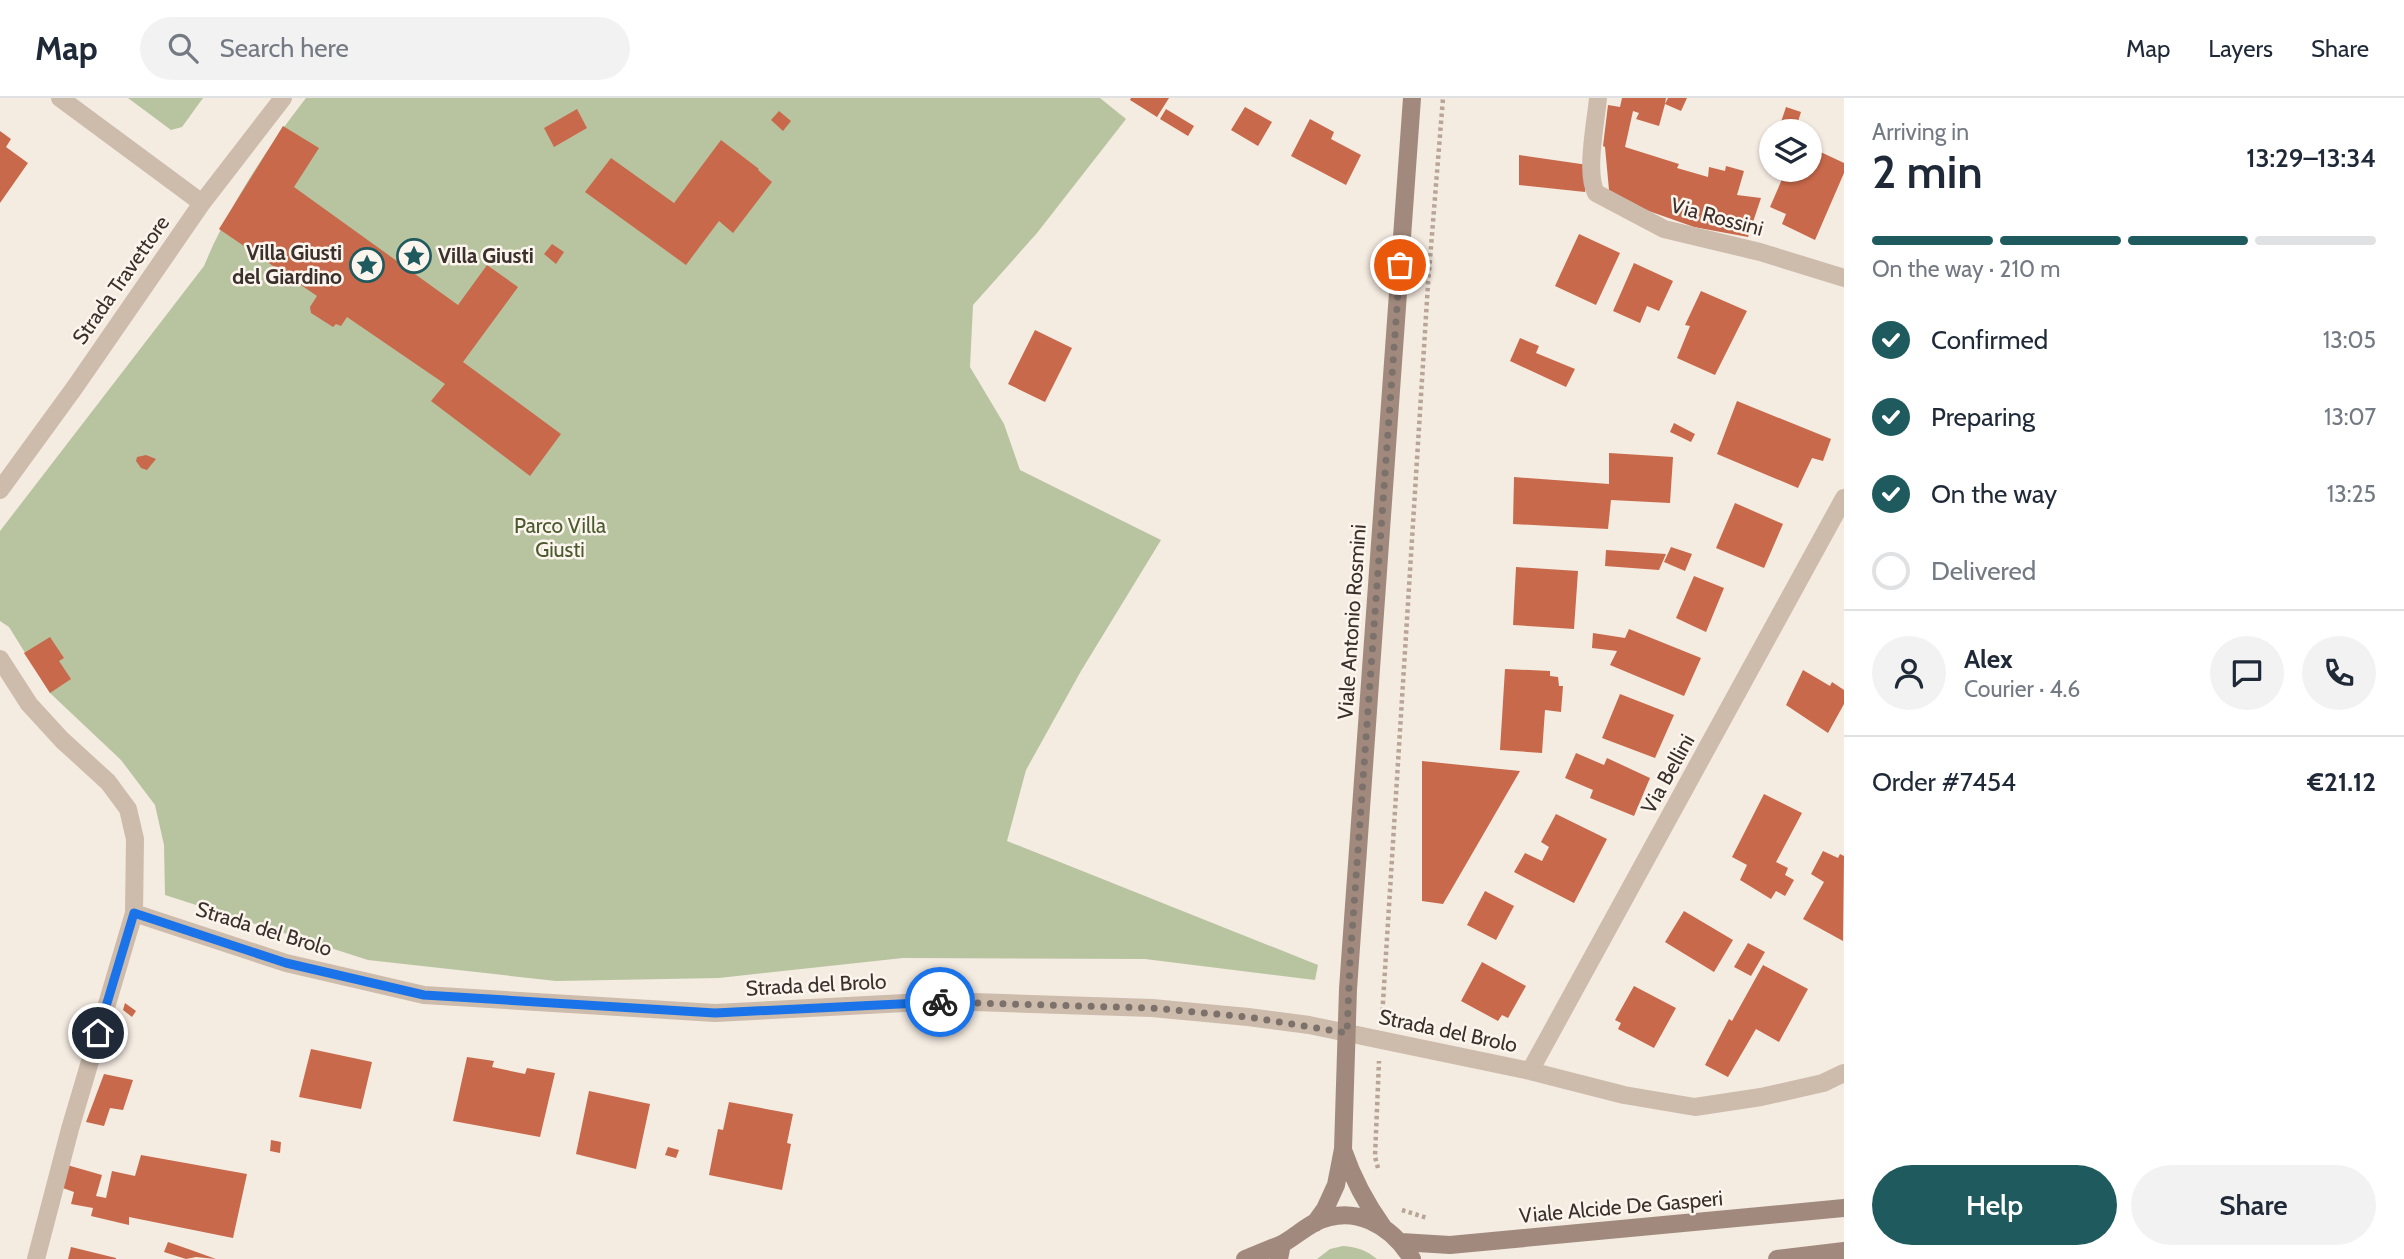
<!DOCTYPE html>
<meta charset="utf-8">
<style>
body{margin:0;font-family:Cabin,sans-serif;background:#f2f2f3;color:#1f2937;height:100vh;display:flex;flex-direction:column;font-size:26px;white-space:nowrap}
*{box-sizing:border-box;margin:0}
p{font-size:23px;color:#747a83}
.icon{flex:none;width:38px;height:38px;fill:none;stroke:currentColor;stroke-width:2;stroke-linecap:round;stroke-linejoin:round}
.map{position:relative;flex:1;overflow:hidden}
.drawer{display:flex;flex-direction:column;background:#fff;width:560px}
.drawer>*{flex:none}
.controls{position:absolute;left:1759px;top:21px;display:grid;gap:14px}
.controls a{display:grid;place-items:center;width:63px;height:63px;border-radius:50%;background:#fff;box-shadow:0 2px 5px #0004;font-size:35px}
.pin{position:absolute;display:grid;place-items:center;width:60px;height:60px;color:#fff;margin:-30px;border:4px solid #fff;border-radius:50%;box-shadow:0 2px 7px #0007}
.courier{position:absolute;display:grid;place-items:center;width:70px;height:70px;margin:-35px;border:5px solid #1a73e8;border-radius:50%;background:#fff;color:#222;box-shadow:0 2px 9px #0007}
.headline em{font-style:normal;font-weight:600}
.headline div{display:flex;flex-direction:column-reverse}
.headline{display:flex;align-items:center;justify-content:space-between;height:119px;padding:0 28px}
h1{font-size:46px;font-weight:600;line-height:52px}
.bar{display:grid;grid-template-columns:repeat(4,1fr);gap:10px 7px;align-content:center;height:84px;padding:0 28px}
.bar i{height:9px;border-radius:5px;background:#e0e1e3}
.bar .current{background:#1f5a5e}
.bar p{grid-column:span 4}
.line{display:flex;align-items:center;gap:18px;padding:0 28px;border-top:2px solid #e0e1e3}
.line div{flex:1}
.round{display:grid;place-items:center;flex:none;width:74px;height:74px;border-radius:37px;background:#f2f2f3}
ol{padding:0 28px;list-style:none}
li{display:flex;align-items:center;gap:21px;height:77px}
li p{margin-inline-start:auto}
li .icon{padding:7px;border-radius:50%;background:#1f5a5e;color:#fff;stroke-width:4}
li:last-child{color:#747a83}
li i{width:38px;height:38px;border:4px solid #e0e1e3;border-radius:50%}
.button{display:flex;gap:14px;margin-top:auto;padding:14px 28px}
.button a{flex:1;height:80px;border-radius:42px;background:#1f5a5e;color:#fff;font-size:28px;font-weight:600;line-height:80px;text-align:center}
.button a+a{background:#f2f2f3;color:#1f2937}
header{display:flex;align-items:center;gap:42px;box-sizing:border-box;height:98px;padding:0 35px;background:#fff;border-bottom:2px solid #e0e1e3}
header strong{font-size:33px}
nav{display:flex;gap:38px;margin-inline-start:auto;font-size:24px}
.search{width:490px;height:63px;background:#f2f2f3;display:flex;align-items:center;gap:18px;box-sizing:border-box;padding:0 24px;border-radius:38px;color:#747a83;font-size:26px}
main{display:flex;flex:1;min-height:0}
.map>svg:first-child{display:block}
.green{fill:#b8c4a0}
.building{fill:#c8694b}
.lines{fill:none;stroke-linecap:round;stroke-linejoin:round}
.path{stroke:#b9a596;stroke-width:4.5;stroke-dasharray:3.5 3.5;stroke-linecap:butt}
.street{stroke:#cdbbac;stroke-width:18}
.secondary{stroke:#a18a7d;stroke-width:18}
.done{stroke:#7c716b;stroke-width:7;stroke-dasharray:0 12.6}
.route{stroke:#1a73e8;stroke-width:9}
.labels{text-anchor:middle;stroke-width:5;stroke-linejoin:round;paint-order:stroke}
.street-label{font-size:21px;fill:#3b302b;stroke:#fbf5ee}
.poi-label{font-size:21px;font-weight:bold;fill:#3b302b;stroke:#fbf5ee;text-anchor:end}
.park-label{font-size:21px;fill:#4a5a2e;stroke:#fbf5ee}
</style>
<header>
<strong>Map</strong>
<div class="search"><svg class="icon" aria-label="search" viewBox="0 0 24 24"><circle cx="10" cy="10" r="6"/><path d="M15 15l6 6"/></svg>Search here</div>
<nav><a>Map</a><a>Layers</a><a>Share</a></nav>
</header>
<main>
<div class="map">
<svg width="1844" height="1161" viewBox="0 0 1844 1161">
<rect width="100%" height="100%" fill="#f4ebe1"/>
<path class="green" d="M 128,0 L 203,0 L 182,29 L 171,32 Z
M 306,0 L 1100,0 L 1126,21 L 1037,135 L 973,207 L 970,269 L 1004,326 L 1020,372 L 1161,442 L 1081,573 L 1026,672 L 1007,743 L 1318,867 L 1315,882 L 1145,861 L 903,860 L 719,880 L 556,883 L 368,862 L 165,797 L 164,747 L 155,707 L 121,662 L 50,595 L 9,529 L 0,523 L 0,433 L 204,168 C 229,108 266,51 306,0 Z
M 1343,1148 C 1357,1149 1366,1152 1377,1161 L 1317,1161 L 1330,1151 Z"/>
<path class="building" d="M 1131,0 L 1169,0 L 1157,19 L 1130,2 Z
M 1622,0 L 1666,0 L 1665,6 L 1668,0 L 1687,0 L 1681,13 L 1665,6 L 1659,28 L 1636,21 L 1639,15 L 1633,13 L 1625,49 L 1679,66 L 1677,70 L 1708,79 L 1709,69 L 1725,73 L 1726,68 L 1744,73 L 1737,97 L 1761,100 L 1748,139 L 1694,129 L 1629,106 L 1609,92 L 1605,49 L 1603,48 L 1608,7 L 1620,9 Z
M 1245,9 L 1272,24 L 1258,48 L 1231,32 Z
M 1786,9 L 1801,14 L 1795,33 L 1778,33 Z
M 577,11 L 587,30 L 554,49 L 544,30 Z
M 1166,11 L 1194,28 L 1188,38 L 1160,21 Z
M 779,13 L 791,23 L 783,33 L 771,22 Z
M 1310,21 L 1334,34 L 1331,41 L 1361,57 L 1346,87 L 1291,58 Z
M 283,28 L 319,50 L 294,89 L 458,207 L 487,167 L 518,189 L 463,264 L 561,336 L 530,378 L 431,303 L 445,286 L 347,219 L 341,228 L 336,226 L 333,229 L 311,215 L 310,209 L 317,198 L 219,131 Z
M 0,33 L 11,41 L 6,49 L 28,65 L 0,105 Z
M 721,42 L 759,71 L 758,72 L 772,84 L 733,135 L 719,123 L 686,167 L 585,94 L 611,60 L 674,105 Z
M 1810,49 L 1844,65 L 1844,75 L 1815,142 L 1782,126 L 1786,116 L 1770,109 L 1786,72 L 1810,72 Z
M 1519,57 L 1588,67 L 1585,94 L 1519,87 Z
M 1579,136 L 1620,155 L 1596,207 L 1555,188 Z
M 552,146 L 564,154 L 556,166 L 544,156 Z
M 1634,165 L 1673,183 L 1659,213 L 1647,208 L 1640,225 L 1613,213 Z
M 1701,193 L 1747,213 L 1715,277 L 1677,260 L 1690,228 L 1685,227 Z
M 1035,232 L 1072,250 L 1045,304 L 1008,286 Z
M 1520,240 L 1539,248 L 1536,255 L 1575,271 L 1566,289 L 1510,263 Z
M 1737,303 L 1831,341 L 1823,363 L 1812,360 L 1798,390 L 1717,356 Z
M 1674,325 L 1695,336 L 1691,344 L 1670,334 Z
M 1609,355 L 1673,359 L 1670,405 L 1611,402 L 1608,431 L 1513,426 L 1514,379 L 1609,386 Z
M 146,357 L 156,361 L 147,372 L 141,370 L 136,363 L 137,359 Z
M 1735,405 L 1783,426 L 1764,470 L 1716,450 Z
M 1671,449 L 1692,456 L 1685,473 L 1664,464 Z
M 1606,452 L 1666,456 L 1659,472 L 1605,468 Z
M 1516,469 L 1578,473 L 1574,531 L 1513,527 Z
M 1694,478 L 1724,490 L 1706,534 L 1676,520 Z
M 1629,531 L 1701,560 L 1684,598 L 1610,567 L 1617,553 L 1592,550 L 1593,535 L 1625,540 Z
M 50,539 L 64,560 L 59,563 L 71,581 L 50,595 L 24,555 Z
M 1505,571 L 1550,573 L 1550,578 L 1558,579 L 1559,588 L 1563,588 L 1561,614 L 1545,612 L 1542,655 L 1500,652 Z
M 1803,572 L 1830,588 L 1832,584 L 1844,592 L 1844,606 L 1828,635 L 1786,607 Z
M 1620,596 L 1674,617 L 1655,660 L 1602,640 Z
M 1576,655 L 1604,667 L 1607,660 L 1650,680 L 1634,718 L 1590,700 L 1593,692 L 1565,680 Z
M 1422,663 L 1520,673 L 1443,806 L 1422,803 Z
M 1764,696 L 1802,715 L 1776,764 L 1788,770 L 1785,777 L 1794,782 L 1785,798 L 1776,793 L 1771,801 L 1740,782 L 1747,767 L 1732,759 Z
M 1556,716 L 1607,741 L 1574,805 L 1514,774 L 1525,755 L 1542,763 L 1549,749 L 1541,744 Z
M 1823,753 L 1838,760 L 1840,756 L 1844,758 L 1843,843 L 1803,821 L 1824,784 L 1811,776 Z
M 1485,793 L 1514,808 L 1496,842 L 1467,827 Z
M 1684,813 L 1733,842 L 1714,874 L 1665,844 Z
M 1748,845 L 1765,854 L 1751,878 L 1734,869 Z
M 1482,864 L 1526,888 L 1508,920 L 1502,917 L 1498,923 L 1461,903 Z
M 1763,867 L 1808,891 L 1779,944 L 1756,931 L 1728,979 L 1705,967 L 1729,921 L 1732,923 Z
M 1634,888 L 1676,910 L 1654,950 L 1618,931 L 1621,925 L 1615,922 Z
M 125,905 L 136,913 L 132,919 L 123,912 Z
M 311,951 L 372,964 L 361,1011 L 299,999 Z
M 467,959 L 494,963 L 492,969 L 525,976 L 527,970 L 555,975 L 540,1039 L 453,1023 Z
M 104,976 L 133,982 L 123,1012 L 110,1010 L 104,1028 L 86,1024 Z
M 589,993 L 650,1006 L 636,1071 L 576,1056 Z
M 729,1004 L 793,1016 L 787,1045 L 791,1046 L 782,1092 L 709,1077 L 718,1031 L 723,1032 Z
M 271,1042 L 281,1044 L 280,1055 L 270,1053 Z
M 668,1049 L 679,1052 L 676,1060 L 665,1057 Z
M 141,1057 L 247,1076 L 233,1140 L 129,1119 L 129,1127 L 91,1118 L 93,1110 L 71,1106 L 74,1094 L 60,1089 L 67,1067 L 102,1077 L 96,1098 L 106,1100 L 112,1073 L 135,1078 Z
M 168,1144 L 191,1152 L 216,1161 L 196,1159 L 186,1161 L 164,1154 Z
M 71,1149 L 116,1160 L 116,1161 L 68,1161 Z"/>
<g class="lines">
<path class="path" d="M 1382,920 L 1428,186 L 1443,0
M 1378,1070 L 1375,1059 L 1379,963
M 1402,1112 L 1427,1120"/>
<path class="street" d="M 60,0 L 202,105
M 1598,0 C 1596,24 1585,74 1596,95 L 1664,131 L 1760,154 L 1844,180
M 0,392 L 75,289 L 202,105 L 283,0
M 0,561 L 29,606 L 62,642 L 108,684 L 128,711 L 135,741 L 134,815 L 70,1031 L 36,1161
M 134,815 L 286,865 L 424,897 L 715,915 L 943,903 L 1152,910 L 1248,919 L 1309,927 L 1530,973 L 1624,997 L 1695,1009 L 1761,999 L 1823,985 L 1844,975
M 1530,973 L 1844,400"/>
<path class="secondary" d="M 1343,1052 C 1353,1081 1365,1104 1383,1129
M 1315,1125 L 1325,1111 L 1336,1087 L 1343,1051 L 1348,891 L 1412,0
M 1401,1144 L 1450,1147 L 1844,1110
M 1245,1161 L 1282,1146
M 1279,1161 L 1282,1146 C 1293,1140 1303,1131 1314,1125 C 1354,1105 1391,1127 1412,1161
M 1777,1161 L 1844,1153"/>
</g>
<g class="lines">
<path class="done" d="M 940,904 L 1152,910 L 1248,919 L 1347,935 L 1350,863 L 1400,167"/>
<path class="route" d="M 98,935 L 134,815 L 286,865 L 424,897 L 715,915 L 940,904"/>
</g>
<defs>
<g id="sight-ring" transform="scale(1.75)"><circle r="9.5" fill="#fbf5ee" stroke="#1f5a5e" stroke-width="1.5"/><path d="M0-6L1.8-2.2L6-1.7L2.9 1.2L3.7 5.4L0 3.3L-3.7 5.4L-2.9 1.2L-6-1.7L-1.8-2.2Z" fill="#1f5a5e"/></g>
</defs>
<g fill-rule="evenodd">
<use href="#sight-ring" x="414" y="158"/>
<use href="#sight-ring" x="367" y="167"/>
</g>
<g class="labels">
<g class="street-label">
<text transform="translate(1717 119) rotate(15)" y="7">Via Rossini</text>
<text transform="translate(121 182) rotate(-55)" y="7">Strada Travettore</text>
<text transform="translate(1352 524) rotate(-86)" y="7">Viale Antonio Rosmini</text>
<text transform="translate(1668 676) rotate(-61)" y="7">Via Bellini</text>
<text transform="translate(264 831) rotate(17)" y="7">Strada del Brolo</text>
<text transform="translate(816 887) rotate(-3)" y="7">Strada del Brolo</text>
<text transform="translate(1448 933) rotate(12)" y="7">Strada del Brolo</text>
<text transform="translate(1621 1109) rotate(-5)" y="7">Viale Alcide De Gasperi</text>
</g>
<g class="poi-label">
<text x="342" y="162">Villa Giusti<tspan x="342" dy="24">del Giardino</tspan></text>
<text x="438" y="165" text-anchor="start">Villa Giusti</text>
</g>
<g class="park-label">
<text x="560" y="435">Parco Villa<tspan x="560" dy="24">Giusti</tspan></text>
</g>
</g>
</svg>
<div class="controls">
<a><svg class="icon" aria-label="layers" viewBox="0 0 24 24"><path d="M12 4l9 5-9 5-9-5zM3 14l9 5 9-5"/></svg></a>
</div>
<div class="pin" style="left:1400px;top:167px;background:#ea580c"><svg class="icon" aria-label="bag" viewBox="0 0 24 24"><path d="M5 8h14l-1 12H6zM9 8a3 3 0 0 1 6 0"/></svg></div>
<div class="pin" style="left:98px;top:935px;background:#1f2937"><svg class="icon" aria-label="home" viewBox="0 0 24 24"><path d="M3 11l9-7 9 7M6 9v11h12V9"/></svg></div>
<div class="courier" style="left:940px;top:904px"><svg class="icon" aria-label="bike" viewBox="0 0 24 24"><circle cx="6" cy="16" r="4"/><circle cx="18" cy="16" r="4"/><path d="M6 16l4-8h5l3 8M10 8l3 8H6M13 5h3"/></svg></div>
</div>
<section class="drawer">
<div class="headline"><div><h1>2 min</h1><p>Arriving in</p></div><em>13:29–13:34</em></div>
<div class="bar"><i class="current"></i><i class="current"></i><i class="current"></i><i></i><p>On the way · 210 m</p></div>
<ol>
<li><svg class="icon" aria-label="check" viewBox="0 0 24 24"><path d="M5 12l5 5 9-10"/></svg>Confirmed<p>13:05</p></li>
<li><svg class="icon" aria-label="check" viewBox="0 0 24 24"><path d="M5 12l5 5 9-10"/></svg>Preparing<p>13:07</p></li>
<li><svg class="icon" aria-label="check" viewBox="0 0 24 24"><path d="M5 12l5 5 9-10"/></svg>On the way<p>13:25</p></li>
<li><i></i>Delivered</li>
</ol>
<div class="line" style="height:126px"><a class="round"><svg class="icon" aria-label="person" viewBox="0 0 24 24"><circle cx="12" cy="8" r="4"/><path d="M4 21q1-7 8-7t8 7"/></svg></a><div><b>Alex</b><p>Courier · 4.6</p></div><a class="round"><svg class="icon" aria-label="chat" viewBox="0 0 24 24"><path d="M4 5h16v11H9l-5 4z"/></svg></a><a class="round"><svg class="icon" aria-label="phone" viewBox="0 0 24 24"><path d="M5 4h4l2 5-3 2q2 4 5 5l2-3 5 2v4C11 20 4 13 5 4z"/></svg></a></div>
<div class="line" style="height:91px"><div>Order #7454</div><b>€21.12</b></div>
<div class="button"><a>Help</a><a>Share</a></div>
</section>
</main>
